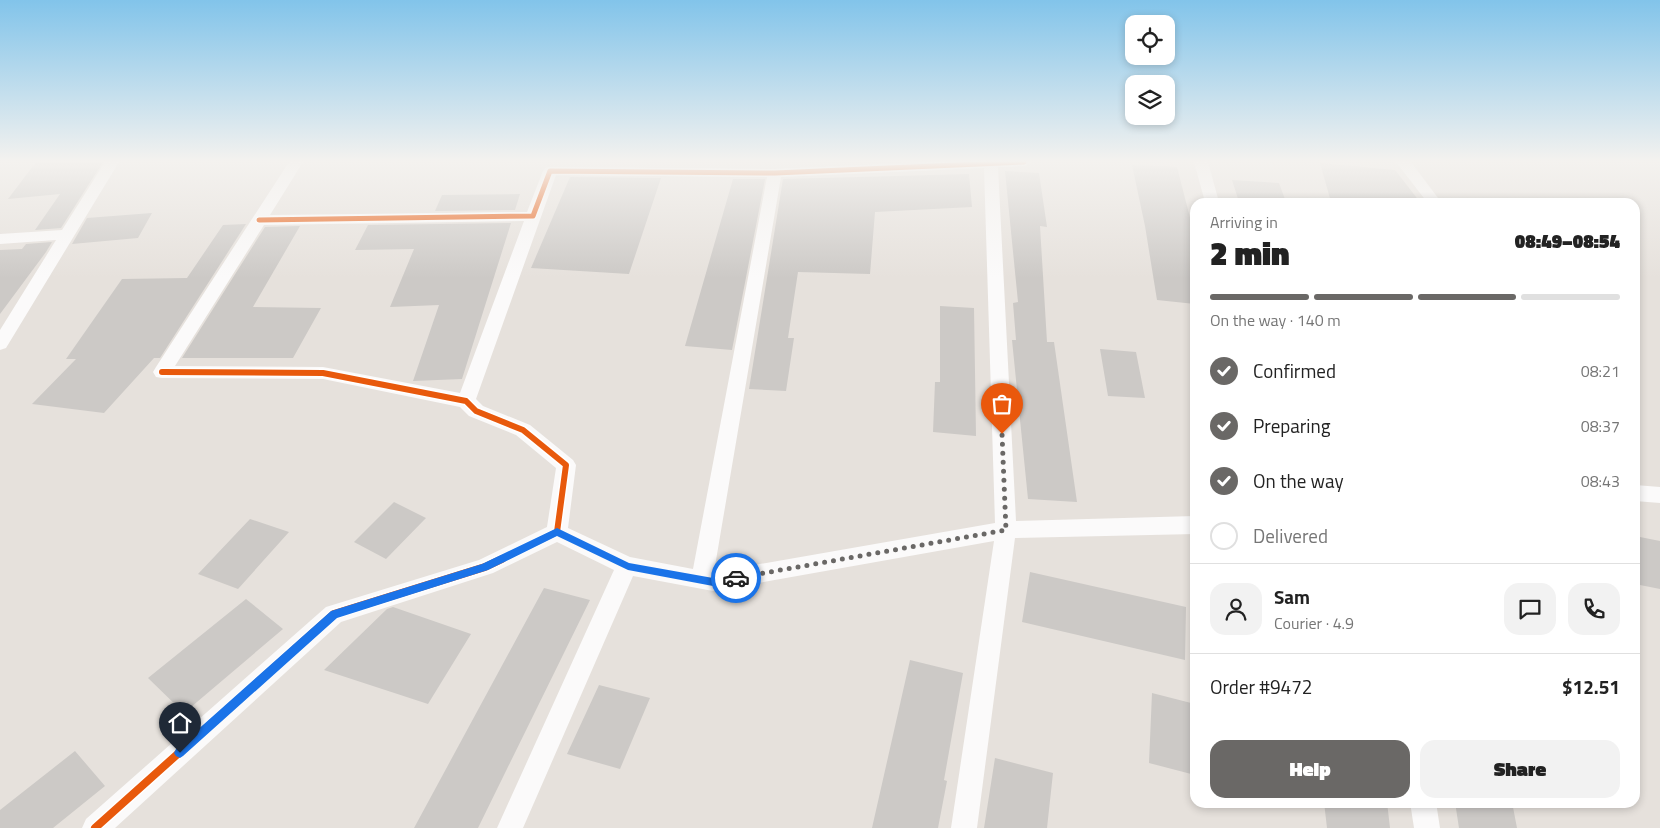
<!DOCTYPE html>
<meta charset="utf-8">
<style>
body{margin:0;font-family:"Titillium Web",sans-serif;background:#f2f2f2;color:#222;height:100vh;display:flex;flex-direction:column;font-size:19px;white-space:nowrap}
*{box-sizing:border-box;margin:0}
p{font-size:16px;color:#767676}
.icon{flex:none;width:28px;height:28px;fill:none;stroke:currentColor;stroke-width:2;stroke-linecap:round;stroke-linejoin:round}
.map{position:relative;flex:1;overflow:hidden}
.drawer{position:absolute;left:1190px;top:198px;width:450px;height:610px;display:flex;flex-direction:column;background:#fff;border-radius:15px;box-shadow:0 2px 8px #0003}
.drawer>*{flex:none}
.fabs{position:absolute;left:1125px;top:15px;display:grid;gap:10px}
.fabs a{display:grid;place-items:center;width:50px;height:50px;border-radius:10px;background:#fff;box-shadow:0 2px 8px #0003;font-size:25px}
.pin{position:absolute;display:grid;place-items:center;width:42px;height:42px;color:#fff;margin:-51px -21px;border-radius:50% 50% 50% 0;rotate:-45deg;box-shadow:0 0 5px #0007}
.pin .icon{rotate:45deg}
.courier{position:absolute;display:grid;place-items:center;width:50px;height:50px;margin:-25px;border:4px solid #1a73e8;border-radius:50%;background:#fff;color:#222;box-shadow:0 1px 6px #0007}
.summary em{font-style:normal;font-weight:800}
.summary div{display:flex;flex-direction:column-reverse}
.summary{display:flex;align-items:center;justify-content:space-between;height:85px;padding:0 20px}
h1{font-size:32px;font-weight:800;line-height:38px}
.bar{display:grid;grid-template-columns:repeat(4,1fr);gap:8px 5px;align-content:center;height:60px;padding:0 20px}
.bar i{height:6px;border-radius:4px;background:#e0e0e0}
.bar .current{background:#6a6866}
.bar p{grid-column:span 4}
.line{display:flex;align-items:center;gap:12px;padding:0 20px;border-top:1px solid #e0e0e0}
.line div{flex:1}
.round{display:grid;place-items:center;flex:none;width:52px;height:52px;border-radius:15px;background:#f2f2f2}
ol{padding:0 20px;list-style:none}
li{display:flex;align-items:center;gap:15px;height:55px}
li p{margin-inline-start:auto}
li .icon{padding:5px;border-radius:50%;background:#6a6866;color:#fff;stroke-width:4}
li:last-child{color:#767676}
li i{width:28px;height:28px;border:2px solid #e0e0e0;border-radius:50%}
.primary-button{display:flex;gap:10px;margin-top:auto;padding:10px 20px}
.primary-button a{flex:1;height:58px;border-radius:15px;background:#6a6866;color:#fff;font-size:20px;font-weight:800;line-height:58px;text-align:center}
.primary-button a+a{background:#f2f2f2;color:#222}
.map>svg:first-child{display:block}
.building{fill:#ccc9c6}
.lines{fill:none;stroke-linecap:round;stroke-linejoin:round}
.minor{fill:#fbfafa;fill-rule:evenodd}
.cycleway-far2-casing{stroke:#fff;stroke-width:8}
.cycleway-far1-casing{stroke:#fff;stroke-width:9}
.cycleway-casing{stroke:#fff;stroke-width:11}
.cycleway-far2{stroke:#e8590c;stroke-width:5}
.cycleway-far1{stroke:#e8590c;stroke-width:6}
.cycleway{stroke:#e8590c;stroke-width:8}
.route{fill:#1a73e8}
.done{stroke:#6a6866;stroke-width:5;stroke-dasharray:0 9}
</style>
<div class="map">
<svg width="1660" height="828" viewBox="0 0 1660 828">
<rect width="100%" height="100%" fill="#e6e1dc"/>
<path class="building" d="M 36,162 L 103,162 L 61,228 L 35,230 L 60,194 L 8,199 Z
M 1320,163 L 1395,170 L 1420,202 L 1331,202 Z
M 1132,165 L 1177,167 L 1195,237 L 1195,304 L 1157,300 L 1145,226 Z
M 1005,171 L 1039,173 L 1047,227 L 1040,226 L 1047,342 L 1054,342 L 1077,502 L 1028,499 L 1012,340 L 1016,340 L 1013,303 L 1018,302 Z
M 969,174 L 972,207 L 875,212 L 870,274 L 798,272 L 788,338 L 794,338 L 786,391 L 749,389 L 783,179 Z
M 570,177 L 661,178 L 629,274 L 531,268 Z
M 733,179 L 765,179 L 732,350 L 685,346 Z
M 1232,180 L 1279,183 L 1286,202 L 1239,202 Z
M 520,194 L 515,210 L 435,211 L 442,195 Z
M 152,213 L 138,238 L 72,244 L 87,218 Z
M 511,223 L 462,379 L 413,381 L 439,305 L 390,307 L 414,249 L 355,250 L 368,225 Z
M 246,224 L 160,358 L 154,358 L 104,413 L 32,404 L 76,359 L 66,359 L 122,279 L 187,278 L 223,225 Z
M 300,226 L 253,307 L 321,308 L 293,358 L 182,358 L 265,227 Z
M 52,242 L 46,252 L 0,314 L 0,250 L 22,249 L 26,244 Z
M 940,306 L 974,308 L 976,436 L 933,432 L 935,382 L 940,382 Z
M 1100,349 L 1136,352 L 1145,398 L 1108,396 Z
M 394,502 L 426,518 L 386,559 L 354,542 Z
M 250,519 L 289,532 L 238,589 L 198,574 Z
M 1635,536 L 1660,541 L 1660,589 L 1635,584 Z
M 1030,572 L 1186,607 L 1185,660 L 1022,622 Z
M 544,588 L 590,600 L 478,828 L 414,828 Z
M 246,599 L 283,629 L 184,713 L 148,678 Z
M 393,607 L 471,634 L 428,704 L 324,670 L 387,609 Z
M 910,660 L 963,673 L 944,780 L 947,781 L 938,828 L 872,828 Z
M 599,685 L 650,698 L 620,769 L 567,754 Z
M 1152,693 L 1195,704 L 1195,775 L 1149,763 Z
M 75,751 L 105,786 L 53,828 L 0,828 L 0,810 Z
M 995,758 L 1053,773 L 1047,828 L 984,828 Z
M 1324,802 L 1387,802 L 1390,828 L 1327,828 Z
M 1455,802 L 1512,802 L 1517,828 L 1459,828 Z"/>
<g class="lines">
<path class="minor" d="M 105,162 L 119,162 L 6,348 L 0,350 L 0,330 L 56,240 L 0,244 L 0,234 L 62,230 Z
M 289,162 L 303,162 L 270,215 L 527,212 L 543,171 L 545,168 L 550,167 L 775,169 L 921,162 L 1031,162 L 1024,166 L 998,167 L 1016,521 L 1195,516 L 1195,534 L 1015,538 L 977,828 L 951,828 L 994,541 L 713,591 L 633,576 L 523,828 L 497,828 L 614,570 L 557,542 L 493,573 L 341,622 L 115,828 L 82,828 L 86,819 L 326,607 L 479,560 L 547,527 L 556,468 L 516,435 L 469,416 L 460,407 L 323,379 L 162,378 L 156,377 L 153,372 L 156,367 ZM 984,168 L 995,523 L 714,572 L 781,177 ZM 556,175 L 767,177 L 693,569 L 630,557 L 568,528 L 576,465 L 573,460 L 530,425 L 483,406 L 476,399 ZM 524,221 L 460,393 L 323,367 L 175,366 L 264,225 Z
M 1194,162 L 1208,162 L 1219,202 L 1205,202 Z
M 1396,162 L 1411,162 L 1441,202 L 1427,202 Z
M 1635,485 L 1660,487 L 1660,503 L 1635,501 Z
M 1410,802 L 1436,802 L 1440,828 L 1414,828 Z"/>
<g class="cycleway-far2-casing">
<path id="cycleway-far2" d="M 259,220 L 533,216 L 550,171 L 775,173 L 1024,162"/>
</g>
<g class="cycleway-far1-casing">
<path id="cycleway-far1" d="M 162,372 L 323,373 L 466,401 L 476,411 L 523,430 L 566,465 L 557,532 L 500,560"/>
</g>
<g class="cycleway-casing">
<path id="cycleway" d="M 95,828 L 334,614 L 485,567 L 502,559"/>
</g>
<use href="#cycleway-far2" class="cycleway-far2"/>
<use href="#cycleway-far1" class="cycleway-far1"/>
<use href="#cycleway" class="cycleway"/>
</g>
<linearGradient id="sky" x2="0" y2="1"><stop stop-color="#82c4ea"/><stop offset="0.58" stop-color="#f4f2ef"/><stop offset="1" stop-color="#f4f2ef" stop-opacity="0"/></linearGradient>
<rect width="1660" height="278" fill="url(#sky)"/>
<path class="route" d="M 557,528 L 629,563 L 713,578 L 736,574 L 741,578 L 736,582 L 713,586 L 628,570 L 557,536 L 488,570 L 337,618 L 183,756 L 180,758 L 176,756 L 174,753 L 176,749 L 331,611 L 482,564 Z"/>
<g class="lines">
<path class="done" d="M 736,578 L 1006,530 L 1002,434"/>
</g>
</svg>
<div class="fabs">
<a><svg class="icon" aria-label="locate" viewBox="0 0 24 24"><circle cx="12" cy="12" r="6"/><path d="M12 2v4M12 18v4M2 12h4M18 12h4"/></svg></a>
<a><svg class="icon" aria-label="layers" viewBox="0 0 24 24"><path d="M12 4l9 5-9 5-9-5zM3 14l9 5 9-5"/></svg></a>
</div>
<div class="pin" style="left:1002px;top:434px;background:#ea580c"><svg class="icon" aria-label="bag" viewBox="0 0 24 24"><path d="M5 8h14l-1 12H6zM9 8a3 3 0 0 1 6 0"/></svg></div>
<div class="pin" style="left:180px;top:753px;background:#1f2937"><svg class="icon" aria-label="home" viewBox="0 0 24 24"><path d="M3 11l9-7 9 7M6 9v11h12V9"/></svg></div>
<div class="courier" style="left:736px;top:578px"><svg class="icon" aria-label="car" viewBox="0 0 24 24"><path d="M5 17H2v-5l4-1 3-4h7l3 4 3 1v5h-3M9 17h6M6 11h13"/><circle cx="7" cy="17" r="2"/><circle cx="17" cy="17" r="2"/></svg></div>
<section class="drawer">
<div class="summary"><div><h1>2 min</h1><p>Arriving in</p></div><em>08:49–08:54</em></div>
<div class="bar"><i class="current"></i><i class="current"></i><i class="current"></i><i></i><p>On the way · 140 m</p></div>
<ol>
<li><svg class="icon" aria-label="check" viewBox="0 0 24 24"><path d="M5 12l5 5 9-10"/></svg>Confirmed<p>08:21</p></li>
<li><svg class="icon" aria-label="check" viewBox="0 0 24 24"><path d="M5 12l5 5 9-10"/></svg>Preparing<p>08:37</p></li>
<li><svg class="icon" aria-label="check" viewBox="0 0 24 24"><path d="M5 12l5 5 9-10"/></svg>On the way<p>08:43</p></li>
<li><i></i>Delivered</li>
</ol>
<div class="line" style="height:90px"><a class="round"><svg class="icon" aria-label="person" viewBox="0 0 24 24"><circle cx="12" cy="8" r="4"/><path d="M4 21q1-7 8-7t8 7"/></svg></a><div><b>Sam</b><p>Courier · 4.9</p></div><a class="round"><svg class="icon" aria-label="chat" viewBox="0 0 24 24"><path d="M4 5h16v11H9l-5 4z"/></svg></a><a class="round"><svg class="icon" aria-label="phone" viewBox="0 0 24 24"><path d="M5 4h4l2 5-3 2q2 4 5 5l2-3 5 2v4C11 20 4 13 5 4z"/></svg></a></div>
<div class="line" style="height:65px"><div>Order #9472</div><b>$12.51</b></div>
<div class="primary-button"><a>Help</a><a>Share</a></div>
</section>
</div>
